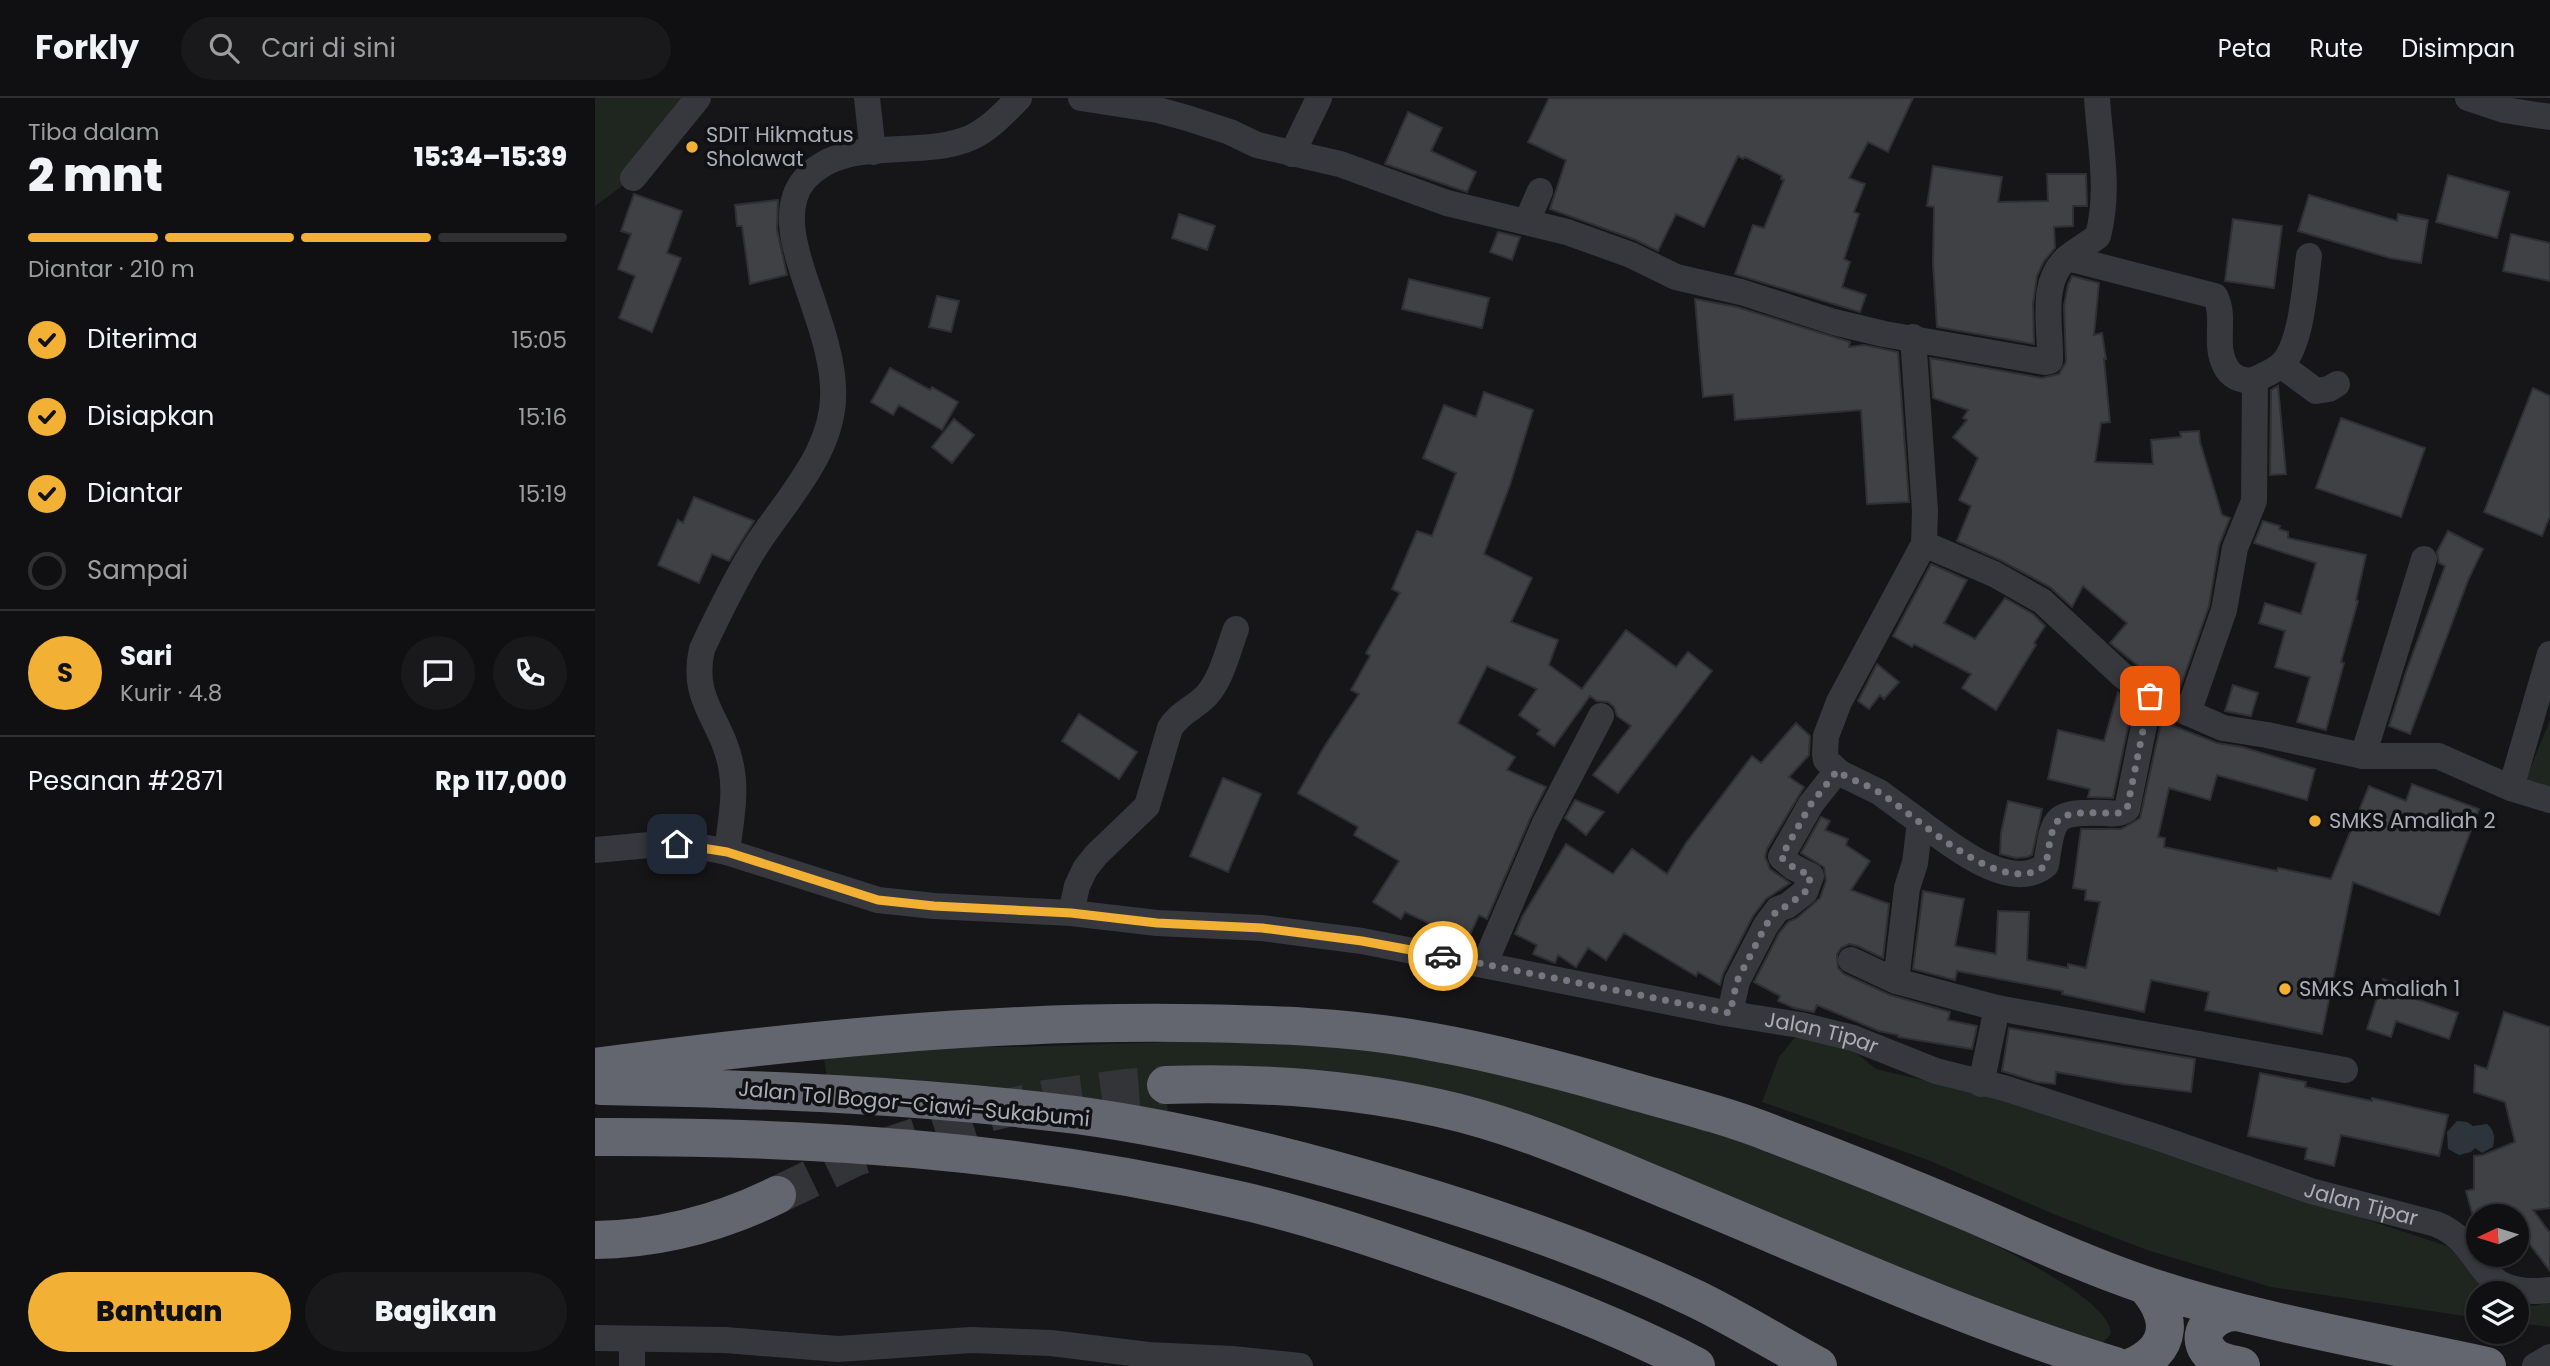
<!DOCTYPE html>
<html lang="id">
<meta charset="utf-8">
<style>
body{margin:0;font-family:Poppins,sans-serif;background:#19191b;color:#f1f3f6;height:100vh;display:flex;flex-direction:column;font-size:26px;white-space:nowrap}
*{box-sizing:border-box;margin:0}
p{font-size:23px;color:#9c9d9f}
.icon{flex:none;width:38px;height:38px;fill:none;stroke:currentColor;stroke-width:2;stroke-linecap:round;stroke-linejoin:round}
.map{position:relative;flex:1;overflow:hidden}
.side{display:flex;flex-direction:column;background:#101012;width:595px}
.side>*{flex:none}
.needle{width:46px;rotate:266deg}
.buttons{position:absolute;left:1871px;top:1106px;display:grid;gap:14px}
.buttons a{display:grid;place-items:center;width:63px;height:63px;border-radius:50%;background:#101012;box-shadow:0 2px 5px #0004,0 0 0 2px #303032;font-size:35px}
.pin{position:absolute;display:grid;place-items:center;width:60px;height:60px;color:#fff;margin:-30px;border-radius:14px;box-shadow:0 4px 10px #0006}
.courier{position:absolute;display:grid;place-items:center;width:70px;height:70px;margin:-35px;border:5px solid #f2b134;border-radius:50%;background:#fff;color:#222;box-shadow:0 2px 9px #0007}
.summary em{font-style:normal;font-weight:800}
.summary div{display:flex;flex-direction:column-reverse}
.summary{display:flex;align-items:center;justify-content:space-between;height:119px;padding:0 28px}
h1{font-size:46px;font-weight:800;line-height:52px}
.bar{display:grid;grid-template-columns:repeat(4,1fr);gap:10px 7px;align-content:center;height:84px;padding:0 28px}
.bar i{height:9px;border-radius:5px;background:#303032}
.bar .selected{background:#f2b134}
.bar p{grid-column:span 4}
.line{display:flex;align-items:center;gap:18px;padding:0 28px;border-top:2px solid #303032}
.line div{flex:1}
.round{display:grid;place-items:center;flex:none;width:74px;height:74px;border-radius:37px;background:#19191b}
ol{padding:0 28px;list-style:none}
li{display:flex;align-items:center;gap:21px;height:77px}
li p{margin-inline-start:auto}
li .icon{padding:7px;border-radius:50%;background:#f2b134;color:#111;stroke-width:4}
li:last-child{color:#9c9d9f}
li i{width:38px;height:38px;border:4px solid #303032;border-radius:50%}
.action{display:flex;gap:14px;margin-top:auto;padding:14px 28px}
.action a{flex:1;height:80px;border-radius:42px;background:#f2b134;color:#111;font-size:28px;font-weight:800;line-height:80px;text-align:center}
.action a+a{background:#19191b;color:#f1f3f6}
header{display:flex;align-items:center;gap:42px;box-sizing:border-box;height:98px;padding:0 35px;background:#101012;border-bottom:2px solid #303032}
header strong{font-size:33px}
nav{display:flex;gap:38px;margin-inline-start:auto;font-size:24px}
.search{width:490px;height:63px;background:#19191b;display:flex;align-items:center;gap:18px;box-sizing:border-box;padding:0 24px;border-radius:38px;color:#9c9d9f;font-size:26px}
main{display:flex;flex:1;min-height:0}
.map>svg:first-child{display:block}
.green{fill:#1e261f}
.water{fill:#2c353c}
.building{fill:#404145;stroke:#303034;stroke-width:2}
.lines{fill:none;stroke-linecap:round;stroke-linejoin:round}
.highway-tunnel{stroke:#333438;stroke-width:38;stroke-dasharray:38 19;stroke-linecap:butt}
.minor{stroke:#37383d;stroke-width:26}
.highway{stroke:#63666e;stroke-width:38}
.done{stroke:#757880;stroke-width:7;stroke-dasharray:0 12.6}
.route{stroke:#f2b134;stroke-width:9}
.poi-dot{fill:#f2b134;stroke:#111113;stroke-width:2.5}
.labels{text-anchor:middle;stroke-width:7;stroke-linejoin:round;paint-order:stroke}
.poi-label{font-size:21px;fill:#a8adb8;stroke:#111113;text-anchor:start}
.street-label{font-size:21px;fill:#a8adb8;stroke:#111113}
</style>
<header>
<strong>Forkly</strong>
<div class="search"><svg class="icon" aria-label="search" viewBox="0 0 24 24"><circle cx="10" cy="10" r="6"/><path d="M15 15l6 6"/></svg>Cari di sini</div>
<nav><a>Peta</a><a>Rute</a><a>Disimpan</a></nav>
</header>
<main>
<section class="side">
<div class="summary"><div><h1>2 mnt</h1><p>Tiba dalam</p></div><em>15:34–15:39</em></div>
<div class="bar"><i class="selected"></i><i class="selected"></i><i class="selected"></i><i></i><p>Diantar · 210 m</p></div>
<ol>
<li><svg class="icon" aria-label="check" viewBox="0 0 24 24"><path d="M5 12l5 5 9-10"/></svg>Diterima<p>15:05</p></li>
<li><svg class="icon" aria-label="check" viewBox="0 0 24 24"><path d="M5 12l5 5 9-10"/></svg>Disiapkan<p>15:16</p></li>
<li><svg class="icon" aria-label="check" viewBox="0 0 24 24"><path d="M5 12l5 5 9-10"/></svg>Diantar<p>15:19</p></li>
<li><i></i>Sampai</li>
</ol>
<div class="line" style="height:126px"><b class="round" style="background:#f2b134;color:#111">S</b><div><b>Sari</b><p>Kurir · 4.8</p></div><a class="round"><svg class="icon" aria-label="chat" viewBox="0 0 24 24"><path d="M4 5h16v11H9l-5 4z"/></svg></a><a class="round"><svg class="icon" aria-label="phone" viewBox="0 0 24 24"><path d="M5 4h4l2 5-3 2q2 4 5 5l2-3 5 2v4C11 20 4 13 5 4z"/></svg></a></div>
<div class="line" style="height:91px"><div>Pesanan #2871</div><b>Rp 117,000</b></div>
<div class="action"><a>Bantuan</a><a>Bagikan</a></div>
</section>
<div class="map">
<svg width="1955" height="1268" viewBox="0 0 1955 1268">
<rect width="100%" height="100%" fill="#161618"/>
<path class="green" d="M 0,0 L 103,0 L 38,80 L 0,108 Z
M 1955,622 L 1955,691 L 1931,681 Z
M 1203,936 L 1246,943 L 1281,971 L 1396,998 L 1852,1148 L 1901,1195 L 1883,1195 L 1883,1220 L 1676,1189 L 1552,1152 L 1461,1117 L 1333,1062 L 1167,1004 L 1184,959 Z
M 604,943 C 664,945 724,946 784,953 C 820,957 857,965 893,972 C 928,979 962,990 995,999 C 1034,1010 1074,1019 1113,1031 C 1174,1051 1516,1175 1516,1236 L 1507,1246 L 1363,1197 L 952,1022 L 888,1002 L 851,992 L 569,971 L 573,1014 C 460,995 347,979 232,979 L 229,961 L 308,949 L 419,949 Z
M 1955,1204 L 1955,1229 L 1922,1225 L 1922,1206 L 1939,1208 Z"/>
<path class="water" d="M 1862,1023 L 1872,1024 L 1878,1028 L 1892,1026 C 1900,1033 1900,1039 1898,1049 L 1887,1055 L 1880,1050 L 1876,1054 L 1864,1057 L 1853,1051 L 1852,1034 Z"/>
<path class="building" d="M 954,0 L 1318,0 L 1293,54 L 1273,44 L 1254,80 L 1270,86 L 1259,114 L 1264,116 L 1249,161 L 1255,164 L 1247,189 L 1271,197 L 1265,214 L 1140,176 L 1158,127 L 1169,130 L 1189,82 L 1186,81 L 1187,78 L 1150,59 L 1148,61 L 1143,58 L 1109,129 L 1081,116 L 1063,153 L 1041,142 L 955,111 L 971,62 L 933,44 Z
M 813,14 L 847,30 L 836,53 L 881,74 L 872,94 L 790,66 Z
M 1338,68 L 1407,79 L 1403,104 L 1453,103 L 1452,76 L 1491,76 L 1492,108 L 1478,108 L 1478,128 L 1459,129 L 1460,150 L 1449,163 L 1442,178 L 1438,206 L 1439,246 L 1342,229 L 1338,166 L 1339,109 L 1332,108 Z
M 1853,77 L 1914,94 L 1902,140 L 1841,124 Z
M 39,96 L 87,113 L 72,155 L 86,160 L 57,234 L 24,220 L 40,178 L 23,171 L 36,136 L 26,133 Z
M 1714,97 L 1802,123 L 1803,116 L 1833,122 L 1826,165 L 1795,160 L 1703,133 Z
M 183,102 L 182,132 L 192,177 L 155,186 L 147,128 L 142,128 L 140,107 Z
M 584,116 L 620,128 L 612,152 L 577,140 Z
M 1638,121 L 1687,128 L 1679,190 L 1630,183 Z
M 903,134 L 925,139 L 917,162 L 895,154 Z
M 1916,136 L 1955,145 L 1955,183 L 1908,173 Z
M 1477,178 L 1504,185 L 1499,237 L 1507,235 L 1511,261 L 1509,261 L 1515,324 L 1506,325 L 1500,364 L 1558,366 L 1556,342 L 1586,339 L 1585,334 L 1604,333 L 1605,344 L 1627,417 L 1635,420 L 1624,447 L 1614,508 L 1584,593 L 1563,584 L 1515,545 L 1532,525 L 1488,488 L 1477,509 L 1455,489 L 1405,462 L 1362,443 L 1376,408 L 1364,402 L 1383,360 L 1358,339 L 1372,322 L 1368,320 L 1373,312 L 1338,300 L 1335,260 L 1447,280 L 1464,276 L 1471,264 L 1469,208 L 1473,187 Z
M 814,181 L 894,200 L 887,230 L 807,211 Z
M 342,198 L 364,203 L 356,234 L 334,229 Z
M 1100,201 L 1142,209 L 1255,244 L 1254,249 L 1269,247 L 1303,254 L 1314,404 L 1272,406 L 1266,312 L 1140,322 L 1138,296 L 1108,299 Z
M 295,270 L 335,292 L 337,289 L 363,304 L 347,332 L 304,307 L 298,317 L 276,304 Z
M 1683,288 L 1691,376 L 1675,377 L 1676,292 Z
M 1938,290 L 1955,298 L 1955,418 L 1947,438 L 1889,414 Z
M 889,294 L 938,312 L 915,387 L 889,456 L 937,480 L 916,524 L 963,542 L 954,567 L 987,591 L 1031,532 L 1081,569 L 1093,554 L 1117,573 L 1023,695 L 998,677 L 1036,628 L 1022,618 L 1019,609 L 1013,604 L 1002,603 L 995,598 L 959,648 L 942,636 L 945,632 L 924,617 L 942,591 L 892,568 L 863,625 L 920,659 L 912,672 L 951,689 L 935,721 L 892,821 L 884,817 L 872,843 L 810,814 L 806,821 L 778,804 L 804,763 L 759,737 L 763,729 L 703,695 L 729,649 L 764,596 L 756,592 L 775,558 L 771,555 L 805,495 L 797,491 L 822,433 L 837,438 L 861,375 L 828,360 L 849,307 L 881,319 Z
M 1746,320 L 1830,350 L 1806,419 L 1721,390 Z
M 359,321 L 379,337 L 357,365 L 337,349 Z
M 99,399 L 159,423 L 134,463 L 117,456 L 104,485 L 63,467 L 83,422 L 88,425 Z
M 1668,423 L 1685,428 L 1684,431 L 1693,434 L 1693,440 L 1771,457 L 1761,502 L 1763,503 L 1746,564 L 1749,565 L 1731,632 L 1702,624 L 1715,579 L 1680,569 L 1690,533 L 1664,525 L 1670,505 L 1706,516 L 1721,465 L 1659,445 Z
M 1853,433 L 1888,451 L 1874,480 L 1815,636 L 1794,628 L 1811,574 L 1850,468 L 1844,465 L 1842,454 Z
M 1336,466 L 1372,482 L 1349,525 L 1380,541 L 1410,500 L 1438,516 L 1450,528 L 1439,545 L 1441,547 L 1401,612 L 1367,590 L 1376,576 L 1319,546 L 1317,549 L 1298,538 Z
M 1282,566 L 1304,584 L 1289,601 L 1285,597 L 1274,611 L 1263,603 Z
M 1638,587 L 1663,595 L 1656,618 L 1630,613 Z
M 1523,594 L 1538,605 L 1518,700 L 1493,699 L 1495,691 L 1453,681 L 1463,632 L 1509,643 Z
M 484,616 L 542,654 L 524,681 L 467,643 Z
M 1567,620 L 1569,622 L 1568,624 L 1622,645 L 1647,649 L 1720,671 L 1712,702 L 1622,677 L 1615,702 L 1574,690 L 1563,739 L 1570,740 L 1569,749 L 1682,773 L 1683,770 L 1736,781 L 1774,688 L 1811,703 L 1817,686 L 1884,711 L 1844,817 L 1758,784 L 1727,936 L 1610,912 L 1614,894 L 1556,882 L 1549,914 L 1467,896 L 1468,893 L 1362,873 L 1360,882 L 1318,871 L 1328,793 L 1369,801 L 1360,848 L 1401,856 L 1403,813 L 1434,814 L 1432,862 L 1473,870 L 1473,866 L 1491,870 L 1505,804 L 1490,802 L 1491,792 L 1478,790 L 1486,731 L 1526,731 L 1545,720 Z
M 1201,625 L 1215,638 L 1214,657 L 1194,679 L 1209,689 L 1172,751 L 1170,759 L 1175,771 L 1195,785 L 1171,801 L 1158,818 L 1128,876 L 1125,887 L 1103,874 L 1101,878 L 1029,835 L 1011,862 L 993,850 L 981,869 L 963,857 L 960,865 L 938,856 L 942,847 L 920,836 L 927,819 L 971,746 L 1018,776 L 1037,751 L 1072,776 L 1091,745 L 1157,658 L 1166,665 Z
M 628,680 L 666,696 L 633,774 L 595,758 Z
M 980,702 L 1009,714 L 991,737 L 970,720 Z
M 1413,703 L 1447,711 L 1437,757 L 1432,759 L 1421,760 L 1405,756 L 1406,735 Z
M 1226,719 L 1235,723 L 1230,732 L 1253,741 L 1251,747 L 1275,763 L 1256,792 L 1294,806 L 1288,860 L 1263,848 L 1254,846 L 1246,850 L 1242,856 L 1243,870 L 1249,876 L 1295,897 L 1355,914 L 1353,922 L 1382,928 L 1377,951 L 1303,939 L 1303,937 L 1284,933 L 1222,907 L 1219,914 L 1199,910 L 1183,903 L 1185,898 L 1159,884 L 1184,835 L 1193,824 L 1202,820 L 1225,800 L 1231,783 L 1229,769 L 1206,755 Z
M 1788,881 L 1811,888 L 1809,897 L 1863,915 L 1854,941 L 1801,923 L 1796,939 L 1772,931 Z
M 1909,914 L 1955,929 L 1955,1110 L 1938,1112 L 1955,1135 L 1955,1173 L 1930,1140 L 1922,1145 L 1922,1118 L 1878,1118 L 1871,1093 L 1879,1091 L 1879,1058 L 1888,1057 L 1920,1044 L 1910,1004 L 1879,994 L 1880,967 L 1892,971 Z
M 1414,930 L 1600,961 L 1596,994 L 1528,986 L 1461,974 L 1460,986 L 1442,984 L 1407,973 Z
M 1665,975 L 1711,984 L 1710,989 L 1777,1003 L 1777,1000 L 1853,1017 L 1844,1058 L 1746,1037 L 1739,1068 L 1710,1061 L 1712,1050 L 1653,1038 Z"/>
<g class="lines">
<path class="highway-tunnel" d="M 182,1097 L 261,1059 L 392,1015 L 450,1001 L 530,990 L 571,987"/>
<g class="minor">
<path d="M 272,0 L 278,54"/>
<path d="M 486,0 L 563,12 L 592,20 L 635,34 L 662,47 L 745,66 L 852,105 L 972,134 L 1036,157 L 1081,179 L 1146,194 L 1239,224 L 1289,236 L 1450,264 L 1455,263 L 1455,261 C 1456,229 1444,184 1472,160 C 1481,152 1493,146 1503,138 C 1515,92 1505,47 1502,0"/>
<path d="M 1873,0 L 1909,12 L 1955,19"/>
<path d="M 697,56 L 724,0"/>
<path d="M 38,80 L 103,0"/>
<path d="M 932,123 L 945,93"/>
<path d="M 1472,160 L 1620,198 C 1632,221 1617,247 1632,271 C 1638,280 1651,285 1661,281 C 1670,277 1683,271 1689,264 C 1707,242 1710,187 1714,158"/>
<path d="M 1686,267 L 1721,293 L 1734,291 L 1742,286"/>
<path d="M 1329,446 L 1399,476 L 1447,503 L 1528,578 L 1555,598 L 1628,630 L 1672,637 L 1768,658 L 1843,658 L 1916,690 L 1955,702"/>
<path d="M 1593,615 L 1629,512 L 1640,450 L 1659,403 L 1660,282"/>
<path d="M 1768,658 L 1829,461"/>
<path d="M 1916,690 L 1955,556"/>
<path d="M 1325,724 C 1354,745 1415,797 1451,767 C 1459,716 1458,714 1511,715 C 1520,716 1525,716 1532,711 L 1555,598"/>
<path id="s1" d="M 0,752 L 54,747 L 97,747 L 132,754 L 283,802 L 339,808 L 476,815 L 562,825 L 667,830 L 767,843 L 1130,915 L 1205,927 L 1258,940 L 1341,973 L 1409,990 L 1561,1039 L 1716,1093 L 1841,1126 C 1893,1147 1876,1201 1955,1192"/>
<path d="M 132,754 C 135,727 142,696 136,668 C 127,621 95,603 107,551 C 123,517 141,480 161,448 C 192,400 242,351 238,289 C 237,265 230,240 222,217 C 211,179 179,116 210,81 C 249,36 323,62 375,40 C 395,31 409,15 424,0"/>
<path d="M 476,815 L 482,788 L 490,771 L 501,757 L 552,708 L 575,630 C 585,614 600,610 612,597 C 627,580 633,552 641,531"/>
<path d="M 1256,862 L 1301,883 L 1402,910 L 1750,972"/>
<path d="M 890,865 L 949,727 L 1006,618"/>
<path d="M 1301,883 L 1312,790 L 1320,765 L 1325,724 L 1284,694 L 1245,675 L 1231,662 L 1230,656 L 1231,638 L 1244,604 L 1329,446 L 1330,413 L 1318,239"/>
<path d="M 1135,915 L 1142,883 L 1171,827 L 1183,811 L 1192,808 L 1210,794 L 1216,778 L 1198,769 L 1186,759 L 1216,706 L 1242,673"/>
<path d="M 1386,986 L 1402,910"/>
<path d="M 0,1240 L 130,1242 L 243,1251 L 376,1242 L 456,1245 L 553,1257 L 637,1261 L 705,1268"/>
<path d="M 37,1243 L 37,1268"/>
<path d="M 1940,1268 L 1955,1259"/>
</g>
<path class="highway" d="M 0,969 C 194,943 389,923 585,925 C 670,926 755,928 838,944 C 906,956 972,974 1038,993 C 1085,1006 1133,1018 1178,1036 C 1245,1061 1312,1088 1378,1116 C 1435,1141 1491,1167 1550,1187 C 1661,1224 1778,1243 1892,1268
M 571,987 C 663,984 754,990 844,1010 C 926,1028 1004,1064 1082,1096 C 1227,1156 1370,1222 1520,1268
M 6,988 C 164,991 324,997 481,1017 C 592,1032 702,1060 809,1092 C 909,1122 1007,1156 1101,1201 C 1142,1221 1183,1246 1223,1268
M 0,1039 C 213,1038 427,1052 635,1100 C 709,1116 782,1141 853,1166 C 938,1195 1022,1227 1101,1268
M 0,1142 C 63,1141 125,1125 182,1097
M 1641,1214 C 1617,1214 1595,1239 1619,1259 C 1627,1265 1637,1266 1646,1268
M 1539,1268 C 1579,1249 1577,1218 1551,1188"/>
</g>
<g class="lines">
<path class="done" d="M 848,858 L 1135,915 L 1142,883 L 1171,827 L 1183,811 L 1192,808 L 1210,794 L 1216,778 L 1198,769 L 1186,759 L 1216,706 L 1242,673 C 1255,682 1272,686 1285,695 C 1322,718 1407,803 1451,767 C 1459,716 1458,714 1511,715 C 1520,716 1525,716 1532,711 L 1555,598"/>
<path class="route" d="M 82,746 L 132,754 L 283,802 L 339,808 L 476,815 L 562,825 L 667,830 L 767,843 L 848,858"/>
</g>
<g class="poi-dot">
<circle cx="97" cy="49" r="7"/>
<circle cx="1720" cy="723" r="7"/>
<circle cx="1690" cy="891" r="7"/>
</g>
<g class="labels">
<g class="poi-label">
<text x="111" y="44">SDIT Hikmatus<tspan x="111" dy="24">Sholawat</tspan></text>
<text x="1734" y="730">SMKS Amaliah 2</text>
<text x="1704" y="898">SMKS Amaliah 1</text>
</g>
<g class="street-label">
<text dy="7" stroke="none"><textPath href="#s1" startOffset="1246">Jalan Tipar</textPath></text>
<text transform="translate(319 1006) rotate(5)" y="7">Jalan Tol Bogor–Ciawi–Sukabumi</text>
<text dy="7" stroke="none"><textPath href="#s1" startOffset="1813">Jalan Tipar</textPath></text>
</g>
</g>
</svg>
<div class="buttons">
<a><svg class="needle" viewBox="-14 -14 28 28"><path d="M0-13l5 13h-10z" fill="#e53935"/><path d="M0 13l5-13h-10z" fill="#9c9d9f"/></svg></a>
<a><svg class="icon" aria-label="layers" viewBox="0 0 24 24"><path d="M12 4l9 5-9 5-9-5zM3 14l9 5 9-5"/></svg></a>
</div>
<div class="pin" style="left:1555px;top:598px;background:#ea580c"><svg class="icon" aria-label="bag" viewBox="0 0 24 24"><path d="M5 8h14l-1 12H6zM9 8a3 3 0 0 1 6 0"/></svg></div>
<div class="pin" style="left:82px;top:746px;background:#1f2937"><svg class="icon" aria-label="home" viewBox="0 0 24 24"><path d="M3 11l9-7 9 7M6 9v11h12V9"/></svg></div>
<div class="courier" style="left:848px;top:858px"><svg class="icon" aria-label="car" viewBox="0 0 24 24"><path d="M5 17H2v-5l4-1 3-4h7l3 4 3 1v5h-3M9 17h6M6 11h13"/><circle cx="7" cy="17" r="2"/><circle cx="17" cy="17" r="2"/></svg></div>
</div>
</main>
